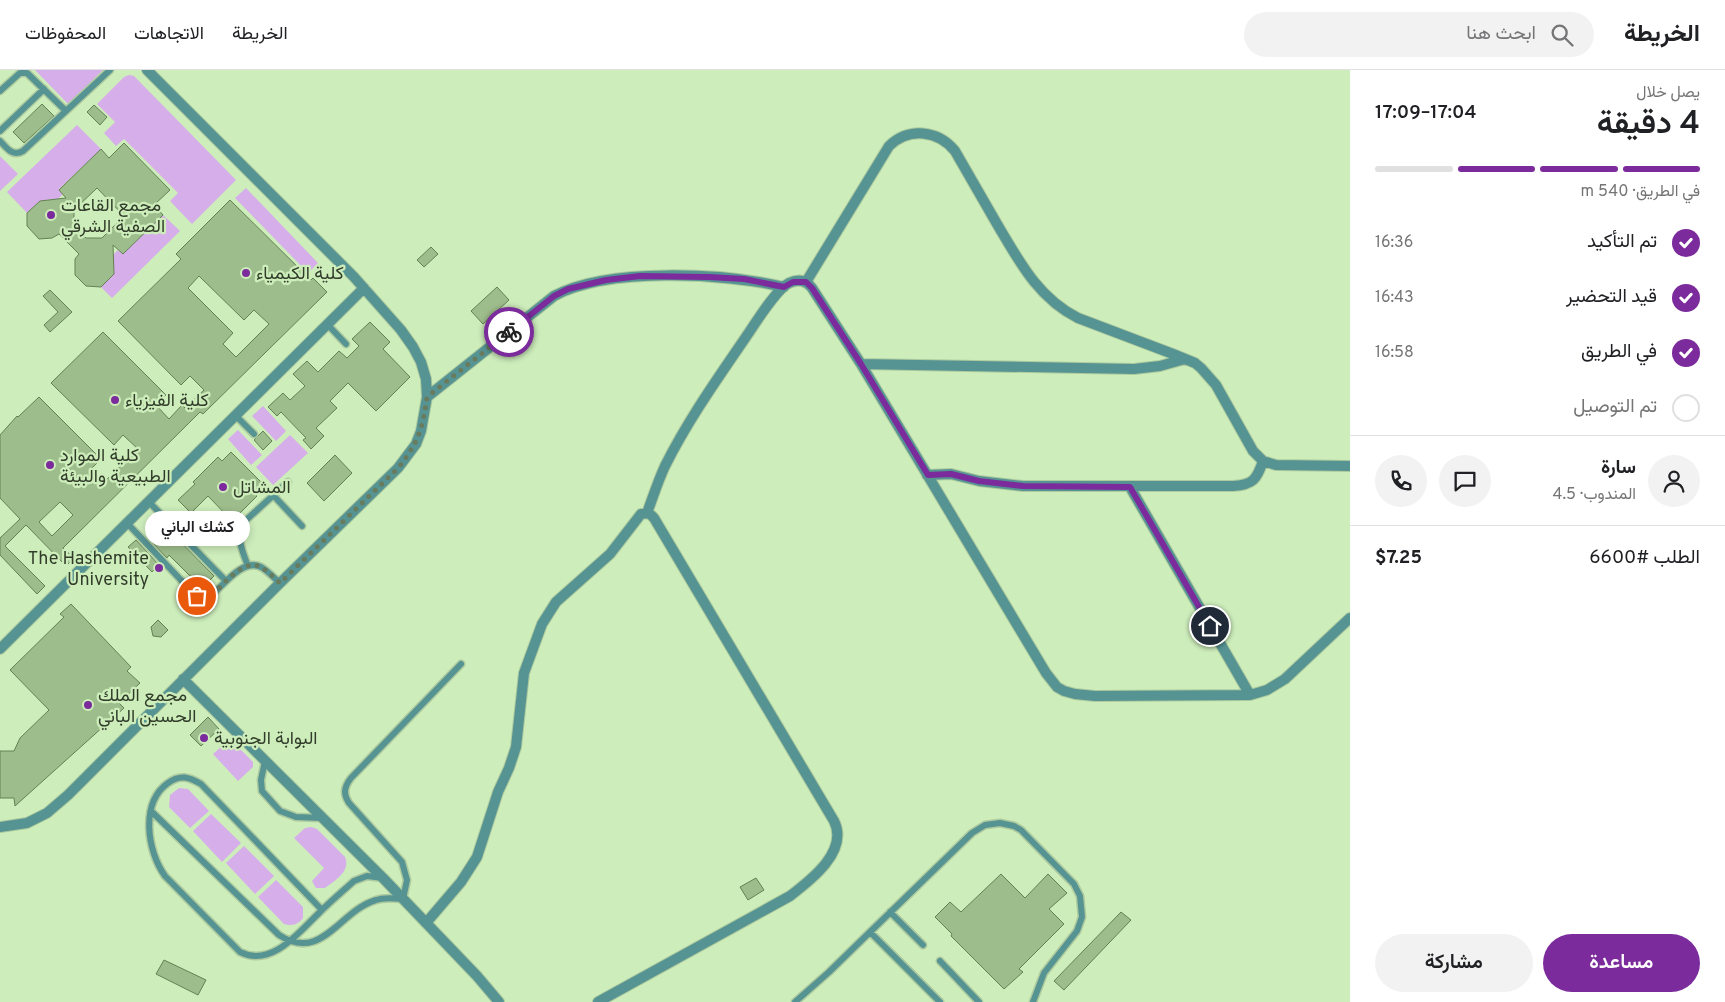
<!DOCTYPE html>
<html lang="ar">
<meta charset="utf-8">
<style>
body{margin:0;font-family:Overpass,Vazirmatn,sans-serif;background:#f2f2f2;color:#202124;direction:rtl;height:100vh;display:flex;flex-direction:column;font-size:19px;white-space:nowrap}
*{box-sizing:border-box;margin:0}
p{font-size:16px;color:#757577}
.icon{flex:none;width:28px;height:28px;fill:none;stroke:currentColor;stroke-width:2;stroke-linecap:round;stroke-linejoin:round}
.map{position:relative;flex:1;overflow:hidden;direction:ltr}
.drawer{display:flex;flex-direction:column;background:#fff;width:375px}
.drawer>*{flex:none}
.pin{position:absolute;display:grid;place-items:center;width:42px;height:42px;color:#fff;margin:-21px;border:2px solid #fff;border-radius:50%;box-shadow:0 1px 5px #0007}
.courier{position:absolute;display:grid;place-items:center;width:50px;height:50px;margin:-25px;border:4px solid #7b2b9b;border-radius:50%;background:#fff;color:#222;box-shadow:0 1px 6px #0007}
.bubble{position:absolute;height:35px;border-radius:18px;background:#fff;box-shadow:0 2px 8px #0003;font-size:16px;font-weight:600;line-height:35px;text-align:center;direction:rtl}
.head em{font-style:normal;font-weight:600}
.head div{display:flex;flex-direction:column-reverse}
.head{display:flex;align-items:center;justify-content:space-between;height:85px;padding:0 25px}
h1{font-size:32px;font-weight:600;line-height:38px}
.bar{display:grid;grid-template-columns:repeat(4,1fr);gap:8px 5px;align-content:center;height:60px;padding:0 25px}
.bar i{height:6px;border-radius:4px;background:#e0e0e0}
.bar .on{background:#7b2b9b}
.bar p{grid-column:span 4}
.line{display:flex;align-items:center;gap:12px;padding:0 25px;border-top:1px solid #e0e0e0}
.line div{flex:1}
.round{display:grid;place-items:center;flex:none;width:52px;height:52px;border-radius:26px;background:#f2f2f2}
ol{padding:0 25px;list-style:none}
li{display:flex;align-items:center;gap:15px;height:55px}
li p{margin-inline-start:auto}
li .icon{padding:5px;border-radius:50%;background:#7b2b9b;color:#fff;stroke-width:4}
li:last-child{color:#757577}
li i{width:28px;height:28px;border:2px solid #e0e0e0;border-radius:50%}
.cta{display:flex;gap:10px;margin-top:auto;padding:10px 25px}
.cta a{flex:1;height:58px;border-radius:30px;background:#7b2b9b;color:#fff;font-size:20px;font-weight:600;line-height:58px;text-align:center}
.cta a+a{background:#f2f2f2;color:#202124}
header{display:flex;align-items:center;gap:30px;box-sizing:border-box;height:70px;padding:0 25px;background:#fff;border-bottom:1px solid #e0e0e0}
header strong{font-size:24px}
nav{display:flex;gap:28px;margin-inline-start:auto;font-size:18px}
.search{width:350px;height:45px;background:#f2f2f2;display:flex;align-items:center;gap:12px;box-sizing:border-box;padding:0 18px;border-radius:28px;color:#757577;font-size:19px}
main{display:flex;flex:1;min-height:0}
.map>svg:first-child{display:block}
.green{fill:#d6aeea}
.building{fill:#9ebd8c;stroke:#648153;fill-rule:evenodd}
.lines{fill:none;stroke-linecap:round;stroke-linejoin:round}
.lane-casing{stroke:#aeca9e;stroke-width:9}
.street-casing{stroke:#aeca9e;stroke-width:12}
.lane{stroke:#569493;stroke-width:6}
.street{stroke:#569493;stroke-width:10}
.done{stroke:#687b5d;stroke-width:5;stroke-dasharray:0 9}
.route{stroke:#7b2b9b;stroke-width:6}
.poi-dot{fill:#7b2b9b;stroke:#cdedbb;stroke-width:2}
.labels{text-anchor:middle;stroke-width:4.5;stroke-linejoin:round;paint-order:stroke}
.poi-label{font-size:18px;fill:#313d2a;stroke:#cdedbb;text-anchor:start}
</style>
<header>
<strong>الخريطة</strong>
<div class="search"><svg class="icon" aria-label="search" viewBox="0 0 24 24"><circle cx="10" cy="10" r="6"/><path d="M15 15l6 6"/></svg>ابحث هنا</div>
<nav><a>الخريطة</a><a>الاتجاهات</a><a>المحفوظات</a></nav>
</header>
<main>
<section class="drawer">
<div class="head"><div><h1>4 دقيقة</h1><p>يصل خلال</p></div><em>17:04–17:09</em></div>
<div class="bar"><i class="on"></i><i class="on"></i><i class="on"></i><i></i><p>في الطريق · 540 m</p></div>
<ol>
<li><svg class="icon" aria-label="check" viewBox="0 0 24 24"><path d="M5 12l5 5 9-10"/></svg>تم التأكيد<p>16:36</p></li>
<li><svg class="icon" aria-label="check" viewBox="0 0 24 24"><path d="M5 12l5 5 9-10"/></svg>قيد التحضير<p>16:43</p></li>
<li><svg class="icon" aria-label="check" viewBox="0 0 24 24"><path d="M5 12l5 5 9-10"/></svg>في الطريق<p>16:58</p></li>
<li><i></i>تم التوصيل</li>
</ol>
<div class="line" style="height:90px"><a class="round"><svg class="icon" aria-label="person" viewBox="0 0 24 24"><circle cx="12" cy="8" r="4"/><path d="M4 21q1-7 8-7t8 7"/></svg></a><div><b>سارة</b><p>المندوب · 4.5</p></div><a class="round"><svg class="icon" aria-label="chat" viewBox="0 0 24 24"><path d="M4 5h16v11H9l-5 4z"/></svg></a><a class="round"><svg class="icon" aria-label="phone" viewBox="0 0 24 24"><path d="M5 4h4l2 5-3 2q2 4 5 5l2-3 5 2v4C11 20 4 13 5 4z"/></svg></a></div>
<div class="line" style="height:65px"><div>الطلب #6600</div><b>$7.25</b></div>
<div class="cta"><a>مساعدة</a><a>مشاركة</a></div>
</section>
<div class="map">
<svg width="1350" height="932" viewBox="0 0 1350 932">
<rect width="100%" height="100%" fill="#cdedbb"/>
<path class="green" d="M 35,0 L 103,0 L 68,34 Z
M 129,5 L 134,6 L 236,110 L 192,154 L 170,131 L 178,123 L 124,69 L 116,76 L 104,63 L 115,52 L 97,34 L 124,7 Z
M 77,55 L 101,79 L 59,119 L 63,124 L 56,131 L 54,129 L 40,131 L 27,143 L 7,122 Z
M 0,86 L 18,104 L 0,121 Z
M 246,118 L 318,193 L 308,203 L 235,128 Z
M 163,145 L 180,161 L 112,228 L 101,217 L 111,187 L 118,180 L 123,184 Z
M 263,336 L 286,361 L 276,371 L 252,346 Z
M 238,360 L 262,385 L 251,395 L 228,369 Z
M 290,365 L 308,383 L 273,415 L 256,397 Z
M 230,669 L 253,692 L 253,697 L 238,711 L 213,684 Z
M 179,718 L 188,719 L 209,741 L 190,758 L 169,737 L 170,725 Z
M 211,744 L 241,773 L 222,792 L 193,761 Z
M 311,757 L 317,759 L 345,787 C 351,801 335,811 325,818 L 316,818 L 312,811 L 324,798 L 294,768 L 305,758 Z
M 244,776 L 274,806 L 255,824 L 226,793 Z
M 276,810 L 303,837 L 303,848 C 298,855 292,856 284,854 L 258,827 Z"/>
<path class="building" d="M 42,34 L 54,46 L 24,73 L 13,62 Z
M 94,35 L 107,47 L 100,55 L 87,42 Z
M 124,73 L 170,120 L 154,135 L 163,145 L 123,184 L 113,175 L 114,204 L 101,217 L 86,216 L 75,205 L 75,189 L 79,184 L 59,164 L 52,168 L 39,169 L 27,156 L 27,143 L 40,131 L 66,128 L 59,120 L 101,79 L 109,88 ZM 97,118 L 124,146 L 102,168 L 86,168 L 74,156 L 74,140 Z
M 230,130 L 311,210 L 313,208 L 327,222 L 203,344 L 200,342 L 63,478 L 74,488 L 66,496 L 26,455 L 5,476 L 45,516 L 37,524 L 0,485 L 0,468 L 20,449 L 0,428 L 0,365 L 17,346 L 18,347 L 39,327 L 101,389 L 91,399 L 104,412 L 138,379 L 123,365 L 114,375 L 51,313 L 103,262 L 166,325 L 156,335 L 169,349 L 182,335 L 185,338 L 204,320 L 190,306 L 181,315 L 118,251 L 181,189 L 176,184 ZM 199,206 L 244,250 L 254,240 L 269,254 L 236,287 L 223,274 L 233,263 L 188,218 ZM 60,432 L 73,445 L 52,466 L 39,452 Z
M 431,177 L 438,184 L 424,197 L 417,190 Z
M 497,217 L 509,230 L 483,254 L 471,241 Z
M 50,220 L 72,242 L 50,262 L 44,255 L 58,242 L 43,226 Z
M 370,252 L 390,272 L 383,279 L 410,307 L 376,341 L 348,313 L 330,331 L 337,338 L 316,358 L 324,366 L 311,379 L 303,370 L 306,368 L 281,342 L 277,346 L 268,337 L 283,323 L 290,330 L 305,316 L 293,304 L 307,291 L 318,302 L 339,281 L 347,288 L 359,276 L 352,269 Z
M 263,361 L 272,371 L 263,380 L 254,370 Z
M 231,382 L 262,413 L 253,422 L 257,426 L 232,451 L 208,426 L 191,443 L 178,430 L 195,414 L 193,412 L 218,387 L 222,391 Z
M 335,385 L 352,403 L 324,431 L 307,413 Z
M 164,455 L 214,506 L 202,518 L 169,485 L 167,488 L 149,469 Z
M 136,470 L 159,495 L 152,502 L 128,477 Z
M 71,534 L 131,597 L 127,601 L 140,613 L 119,633 L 124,638 L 15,736 L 14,728 L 0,728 L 0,681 L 14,681 L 20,668 L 49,640 L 10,600 L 64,547 L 60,544 Z
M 158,550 L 168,560 L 161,567 L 153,566 L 151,557 Z
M 208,647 L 219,659 L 201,676 L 190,665 Z
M 1001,804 L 1025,828 L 1048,804 L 1067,823 L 1049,839 L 1064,854 L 1019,899 L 1023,902 L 1004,919 L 951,866 L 952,864 L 935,847 L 950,832 L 961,842 Z
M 756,808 L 764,820 L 748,830 L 740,817 Z
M 1121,842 L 1131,850 L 1064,920 L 1054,911 Z
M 164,890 L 206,910 L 198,925 L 156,904 Z"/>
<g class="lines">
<g class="lane-casing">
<path id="lane" d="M 0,21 L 20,3 L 27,3 L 66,41
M 0,61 L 44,19
M 0,71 C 7,78 12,87 23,81 L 110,0
M 327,254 L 346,274
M 235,345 L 254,364
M 273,425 L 302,456
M 149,432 L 226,511
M 127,453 L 197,527 L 208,528 C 221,519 242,487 261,497 C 268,501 274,508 280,513
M 248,496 C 242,480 235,467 245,451 L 288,412
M 265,691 L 261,710 L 262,721 L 280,741 L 296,747 L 322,748
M 151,741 L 279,865 C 322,893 339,841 376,830 C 384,827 394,828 403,829 L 407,810 L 402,792 L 349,733 C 343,724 344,717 351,708 L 461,594
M 322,840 L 201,714 C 189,707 180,704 168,713 C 140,733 147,781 165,806 L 240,882 C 272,898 299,862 320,842 C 331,831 343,821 354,811 L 367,806 L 383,808
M 890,842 L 923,875
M 940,891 L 979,932
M 795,932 L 829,902 L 870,862
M 940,932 L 870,862 L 972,763 L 985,755 L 1000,753 L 1014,756 L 1021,760 L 1074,814 L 1080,826 L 1082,847 L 1077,861 L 1044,903 L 1033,932"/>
</g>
<g class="street-casing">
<path id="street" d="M 806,212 L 889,76 C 909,57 938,60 955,81 C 969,105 983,130 997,154 C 1019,191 1038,228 1078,248 L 1173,284 L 1195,293 L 1201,298 L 1216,315 L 1253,381 L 1263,391 L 1276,395 L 1350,396
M 861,294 L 1134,299 L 1160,296 L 1185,289
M 427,327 L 554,226 C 608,197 724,203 784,217
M 927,405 L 951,404 L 979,411 L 1023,416 L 1233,416 C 1253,415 1257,409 1263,391
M 1130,417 L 1250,625
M 647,443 C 653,427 658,411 665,396 C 689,348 720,305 750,261 C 758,249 777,219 789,213 C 798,209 806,210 812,218 L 861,294 L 1046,603 L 1057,617 L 1064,621 L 1075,624 L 1095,626 L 1250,625 L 1267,620 L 1285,609 L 1350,548
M 0,579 L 364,218
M 183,609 L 383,808 L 477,906 L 499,932
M 0,757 L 27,753 L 47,743 L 68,725 L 280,513 L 398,398 L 416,374 L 421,361 L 427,327 L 426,309 L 421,292 L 413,277 L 401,260 L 354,207 L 147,0
M 426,853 L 461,812 L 477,787 L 498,722 L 509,698 L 516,677 L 524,603 L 542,554 L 556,532 L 610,484 L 641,444 L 649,443 L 654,448 L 834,751 C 849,781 811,810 790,826 L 598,932"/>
</g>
<use href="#lane" class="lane"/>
<use href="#street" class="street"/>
</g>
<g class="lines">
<path class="done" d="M 197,526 L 208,528 C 221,519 242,487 261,497 C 268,501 274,508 280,513 L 398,398 C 418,374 423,357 427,327 L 509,262"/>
<path class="route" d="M 509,262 L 554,226 L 568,219 L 606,210 L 640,206 L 709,207 L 744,209 L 784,217 L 793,212 L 806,212 L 812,218 L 861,294 L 928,405 L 951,404 L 979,411 L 1023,416 L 1130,417 L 1210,556"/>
</g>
<g class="poi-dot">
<circle cx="51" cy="145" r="5"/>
<circle cx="246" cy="203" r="5"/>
<circle cx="115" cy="330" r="5"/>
<circle cx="50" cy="395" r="5"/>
<circle cx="223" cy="417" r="5"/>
<circle cx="159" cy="498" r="5"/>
<circle cx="88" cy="635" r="5"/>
<circle cx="204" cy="668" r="5"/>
</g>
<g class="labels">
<g class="poi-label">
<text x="61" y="141">مجمع القاعات<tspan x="61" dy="21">الصفية الشرقي</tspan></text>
<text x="256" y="209">كلية الكيمياء</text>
<text x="125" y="336">كلية الفيزياء</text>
<text x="60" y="391">كلية الموارد<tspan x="60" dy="21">الطبيعية والبيئة</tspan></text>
<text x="233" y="423">المشاتل</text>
<text x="149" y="494" text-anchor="end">The Hashemite<tspan x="149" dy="21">University</tspan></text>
<text x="98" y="631">مجمع الملك<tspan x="98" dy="21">الحسين الباني</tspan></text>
<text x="214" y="674">البوابة الجنوبية</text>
</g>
</g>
</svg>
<div class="pin" style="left:197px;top:526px;background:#ea580c"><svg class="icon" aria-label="bag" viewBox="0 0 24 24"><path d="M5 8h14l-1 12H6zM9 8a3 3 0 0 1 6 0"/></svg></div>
<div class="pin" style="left:1210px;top:556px;background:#1f2937"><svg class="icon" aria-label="home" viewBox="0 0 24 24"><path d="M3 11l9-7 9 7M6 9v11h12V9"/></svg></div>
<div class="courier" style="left:509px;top:262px"><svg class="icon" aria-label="bike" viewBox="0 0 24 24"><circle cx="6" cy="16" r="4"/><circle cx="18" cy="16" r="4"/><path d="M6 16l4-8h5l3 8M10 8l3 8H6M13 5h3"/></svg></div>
<div class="bubble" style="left:145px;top:441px;width:105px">كشك الباني</div>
</div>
</main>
